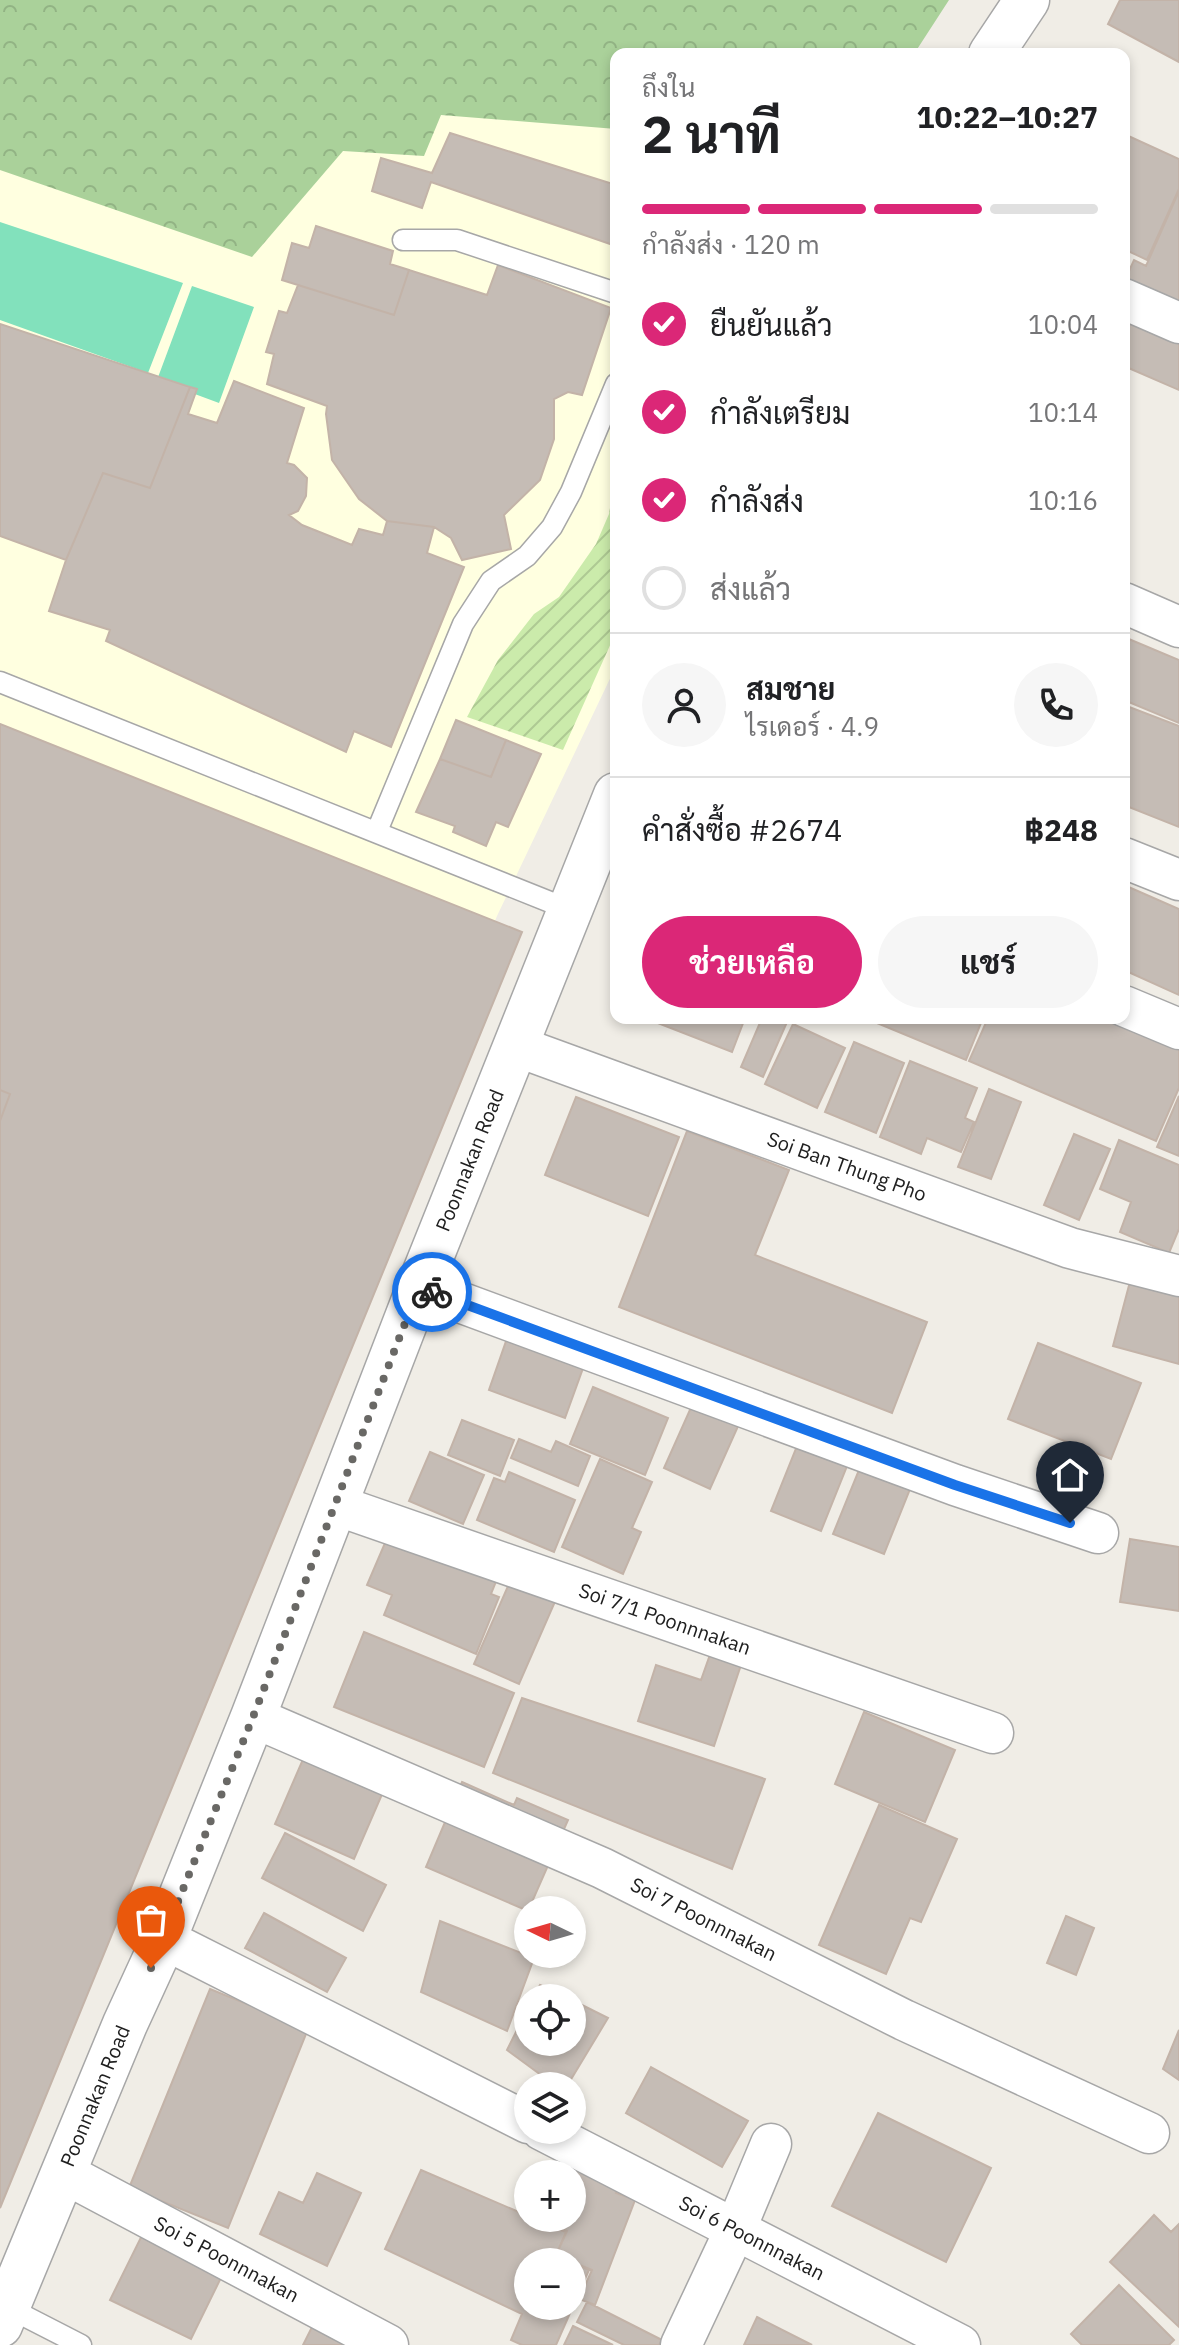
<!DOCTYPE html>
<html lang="th">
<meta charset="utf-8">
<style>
body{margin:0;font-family:"IBM Plex Sans",Sarabun,sans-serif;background:#f6f6f6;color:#202124;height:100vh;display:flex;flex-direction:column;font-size:30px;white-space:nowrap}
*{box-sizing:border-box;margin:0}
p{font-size:26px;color:#757577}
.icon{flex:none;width:44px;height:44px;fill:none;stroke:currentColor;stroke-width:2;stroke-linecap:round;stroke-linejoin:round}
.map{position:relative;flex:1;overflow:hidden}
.side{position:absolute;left:610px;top:48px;width:520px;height:976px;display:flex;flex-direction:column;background:#fff;border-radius:16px;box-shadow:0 4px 12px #0003}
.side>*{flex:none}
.needle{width:52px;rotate:275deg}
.buttons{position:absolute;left:514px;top:1896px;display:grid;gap:16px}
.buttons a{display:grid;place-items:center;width:72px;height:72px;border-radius:50%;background:#fff;box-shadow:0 4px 12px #0003;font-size:40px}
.pin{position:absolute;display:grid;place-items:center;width:68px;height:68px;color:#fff;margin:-82px -34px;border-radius:50% 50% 50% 0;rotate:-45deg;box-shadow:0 0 8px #0007}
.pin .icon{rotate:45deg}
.courier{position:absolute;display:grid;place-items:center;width:80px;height:80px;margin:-40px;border:6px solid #1a73e8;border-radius:50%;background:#fff;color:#222;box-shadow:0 2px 10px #0007}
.headline em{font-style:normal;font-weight:700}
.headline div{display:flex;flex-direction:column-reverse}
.headline{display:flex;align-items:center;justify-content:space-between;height:136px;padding:0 32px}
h1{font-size:52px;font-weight:700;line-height:60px}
.bar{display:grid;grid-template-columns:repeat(4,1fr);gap:12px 8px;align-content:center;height:96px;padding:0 32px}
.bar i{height:10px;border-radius:6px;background:#e0e0e0}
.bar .on{background:#db2777}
.bar p{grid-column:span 4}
.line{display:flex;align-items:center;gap:20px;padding:0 32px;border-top:2px solid #e0e0e0}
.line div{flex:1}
.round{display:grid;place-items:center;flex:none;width:84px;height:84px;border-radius:42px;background:#f6f6f6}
ol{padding:0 32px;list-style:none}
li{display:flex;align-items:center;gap:24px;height:88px}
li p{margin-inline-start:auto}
li .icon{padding:8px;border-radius:50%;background:#db2777;color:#fff;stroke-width:4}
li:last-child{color:#757577}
li i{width:44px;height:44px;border:4px solid #e0e0e0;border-radius:50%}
.primary-button{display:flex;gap:16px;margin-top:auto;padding:16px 32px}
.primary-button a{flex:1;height:92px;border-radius:48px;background:#db2777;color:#fff;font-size:32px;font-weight:700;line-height:92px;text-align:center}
.primary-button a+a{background:#f6f6f6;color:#202124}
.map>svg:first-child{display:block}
.education{fill:#ffffe0}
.forest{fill:url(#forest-crowns)}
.garden{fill:url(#garden-furrows)}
.pitch{fill:#82e1bc}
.building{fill:#c5bcb5;stroke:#c3b3a8;stroke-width:2}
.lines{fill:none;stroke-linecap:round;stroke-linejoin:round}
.service-casing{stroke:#a7a7a7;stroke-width:23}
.minor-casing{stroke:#a7a7a7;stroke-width:43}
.tertiary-casing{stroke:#a7a7a7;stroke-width:47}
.service{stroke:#fff;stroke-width:20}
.minor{stroke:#fff;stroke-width:40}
.tertiary{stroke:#fff;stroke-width:44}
.done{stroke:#696865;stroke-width:8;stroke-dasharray:0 14.4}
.route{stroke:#1a73e8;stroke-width:10}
.labels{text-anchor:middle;stroke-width:7;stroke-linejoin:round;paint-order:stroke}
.street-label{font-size:20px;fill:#202020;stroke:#fff}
</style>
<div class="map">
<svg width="1179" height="2345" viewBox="0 0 1179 2345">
<defs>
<pattern id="forest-crowns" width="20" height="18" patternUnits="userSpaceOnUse" patternTransform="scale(2)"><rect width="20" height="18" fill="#aad19a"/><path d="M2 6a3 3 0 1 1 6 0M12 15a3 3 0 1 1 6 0" fill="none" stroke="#92b384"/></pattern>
<pattern id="garden-furrows" width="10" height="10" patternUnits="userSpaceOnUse" patternTransform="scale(2)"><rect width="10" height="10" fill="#cbebab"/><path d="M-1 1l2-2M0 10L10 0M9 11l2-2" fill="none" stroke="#aec993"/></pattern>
</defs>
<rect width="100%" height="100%" fill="#f0ede6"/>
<path class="education" d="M 0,0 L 616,122 L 616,666 L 497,916 L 0,2155 Z"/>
<path class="forest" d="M 0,0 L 949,0 L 914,54 L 616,54 L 616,129 L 441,115 L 424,156 L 343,151 L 252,257 L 0,170 Z"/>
<path class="garden" d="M 616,470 L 616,632 L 563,750 L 467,717 L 498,660 L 534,614 L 559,597 L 596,544 L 609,514 Z"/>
<path class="pitch" d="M 0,222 L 183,283 L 148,373 L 0,320 Z
M 192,286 L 254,307 L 219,403 L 157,380 Z"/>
<path class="building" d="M 1120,0 L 1179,0 L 1179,62 L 1108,24 Z
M 450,133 L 616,185 L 616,246 L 431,182 L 422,208 L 372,191 L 381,158 L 432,173 Z
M 1124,134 L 1179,159 L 1179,189 L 1147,260 L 1124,249 Z
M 1179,191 L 1179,310 L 1124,282 L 1134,260 L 1146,266 Z
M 316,226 L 393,251 L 390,264 L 409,270 L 394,315 L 282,280 L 292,243 L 309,248 Z
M 498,265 L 611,308 L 582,395 L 568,392 L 554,399 L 554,439 L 540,480 L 504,515 L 511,549 L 462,560 L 451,538 L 434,527 L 387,521 L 359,499 L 332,460 L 326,414 L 327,406 L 267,384 L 274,354 L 266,352 L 279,311 L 287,313 L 298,285 L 394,315 L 409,270 L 487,295 Z
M 1124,292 L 1179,317 L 1179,390 L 1124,366 Z
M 0,324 L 190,387 L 150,488 L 103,473 L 66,560 L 0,536 Z
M 234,381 L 304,408 L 287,463 L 294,465 L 307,478 L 306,496 L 298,511 L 289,515 L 302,525 L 352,545 L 359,529 L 383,535 L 387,521 L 434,527 L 427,553 L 464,567 L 391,747 L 354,731 L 346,752 L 106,641 L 110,630 L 49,611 L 66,560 L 103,473 L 150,488 L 190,387 L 197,389 L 188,414 L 217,423 Z
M 1124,637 L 1179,660 L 1179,723 L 1124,700 Z
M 1124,705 L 1179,726 L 1179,827 L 1124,805 Z
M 456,720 L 506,740 L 491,777 L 440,759 Z
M 0,724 L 522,932 L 0,2208 Z
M 506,740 L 541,754 L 508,827 L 496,822 L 486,846 L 453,832 L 455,826 L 416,812 L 440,759 L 491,777 Z
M 1124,885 L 1179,909 L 1179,995 L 1124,970 Z
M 645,1018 L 745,1018 L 732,1052 Z
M 762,1018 L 778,1018 L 787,1022 L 763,1077 L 741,1067 Z
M 865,1018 L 983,1018 L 966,1060 Z
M 988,1018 L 1115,1018 L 1179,1045 L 1179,1088 L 1156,1141 L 969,1061 Z
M 793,1024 L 845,1048 L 817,1108 L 765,1084 Z
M 854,1042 L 904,1063 L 876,1133 L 825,1112 Z
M 910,1061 L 977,1088 L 965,1118 L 974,1122 L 961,1152 L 927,1138 L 921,1154 L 880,1137 Z
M 989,1089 L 1021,1102 L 991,1179 L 958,1167 Z
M 0,1090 L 10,1094 L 0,1121 Z
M 1179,1096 L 1179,1156 L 1157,1147 Z
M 576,1097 L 679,1137 L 648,1216 L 545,1175 Z
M 687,1131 L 789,1170 L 755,1255 L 927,1322 L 892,1413 L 619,1307 Z
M 1074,1134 L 1110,1149 L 1079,1220 L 1044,1205 Z
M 1119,1140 L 1179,1165 L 1179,1229 L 1169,1253 L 1120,1232 L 1131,1202 L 1100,1189 Z
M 1132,1274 L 1179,1287 L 1179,1364 L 1113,1346 Z
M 518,1307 L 595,1335 L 565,1418 L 489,1390 Z
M 1038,1343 L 1141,1383 L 1111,1459 L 1008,1419 Z
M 593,1387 L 668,1418 L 645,1475 L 570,1444 Z
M 693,1403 L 739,1424 L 710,1489 L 664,1468 Z
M 462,1420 L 514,1440 L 500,1476 L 448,1455 Z
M 519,1439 L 551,1452 L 556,1441 L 590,1456 L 578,1486 L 511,1458 Z
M 799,1441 L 849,1461 L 821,1531 L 771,1511 Z
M 430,1452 L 484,1475 L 463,1524 L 409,1501 Z
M 600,1459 L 652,1482 L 632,1528 L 641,1532 L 623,1574 L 562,1547 Z
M 861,1465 L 912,1484 L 884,1554 L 833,1534 Z
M 509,1472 L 575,1500 L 554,1552 L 477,1520 L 494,1478 L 505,1482 Z
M 391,1529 L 499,1574 L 491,1594 L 499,1597 L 476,1654 L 384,1615 L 392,1595 L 367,1585 Z
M 1130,1539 L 1179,1547 L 1179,1611 L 1120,1602 Z
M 512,1577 L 557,1597 L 519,1684 L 474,1664 Z
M 364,1632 L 514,1693 L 484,1767 L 334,1707 Z
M 712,1649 L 743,1659 L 714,1746 L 638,1721 L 656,1665 L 701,1680 Z
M 522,1698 L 765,1779 L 732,1869 L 493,1773 Z
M 864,1712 L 955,1750 L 925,1822 L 835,1784 Z
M 304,1757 L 383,1792 L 354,1859 L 275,1824 Z
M 462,1782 L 514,1805 L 517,1798 L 568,1820 L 528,1911 L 426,1867 Z
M 879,1805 L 957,1839 L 921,1922 L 910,1918 L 886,1974 L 819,1945 Z
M 285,1833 L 386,1885 L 363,1931 L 262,1878 Z
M 264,1913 L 346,1958 L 327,1992 L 245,1948 Z
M 1066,1916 L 1094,1928 L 1076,1975 L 1047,1963 Z
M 440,1921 L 534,1958 L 507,2031 L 421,1992 Z
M 540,1985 L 567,1998 L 533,1998 Z
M 210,1989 L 308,2029 L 228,2228 L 129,2188 Z
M 572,2000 L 608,2018 L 567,2086 L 556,2086 L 507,2050 L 528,2008 L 528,2042 L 572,2042 Z
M 1179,2030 L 1179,2080 L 1163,2069 Z
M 651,2067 L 748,2121 L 722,2167 L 626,2113 Z
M 878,2113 L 991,2168 L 946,2262 L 832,2206 Z
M 575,2150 L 625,2170 L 616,2193 L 635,2200 L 595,2305 L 579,2299 L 592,2270 L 556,2255 L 567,2231 L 546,2222 L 548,2218 L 572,2218 L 572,2174 L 566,2174 Z
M 421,2170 L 528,2216 L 528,2218 L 566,2232 L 556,2255 L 571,2262 L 528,2262 L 528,2306 L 572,2306 L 572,2262 L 589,2270 L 556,2345 L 522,2345 L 511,2340 L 522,2314 L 385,2249 Z
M 317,2173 L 361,2193 L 327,2266 L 260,2234 L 279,2192 L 303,2203 Z
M 156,2207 L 236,2247 L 191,2339 L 110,2300 Z
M 1154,2215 L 1171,2232 L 1179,2224 L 1179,2327 L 1110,2262 Z
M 1119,2285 L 1174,2340 L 1169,2345 L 1082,2345 L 1071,2334 Z
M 587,2302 L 662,2340 L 659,2345 L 624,2345 L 577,2322 Z
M 757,2317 L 812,2345 L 744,2345 Z
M 573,2326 L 613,2345 L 564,2345 Z
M 312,2327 L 348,2345 L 303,2345 Z"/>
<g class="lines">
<g class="service-casing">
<path id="service" d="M 403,240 L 457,240 L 616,293
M 0,682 L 570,910
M 377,831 L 463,624 L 491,581 L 527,556 L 552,527 L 571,492 L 616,384
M 7,2307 L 81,2345"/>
</g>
<g class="minor-casing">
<g id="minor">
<path d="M 1124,299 L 1179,323"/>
<path d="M 1124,603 L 1179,627"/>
<path d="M 1124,858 L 1179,880"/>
<path d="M 1124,1006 L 1179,1029"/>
<path id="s1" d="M 516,1046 L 1070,1248 L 1179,1276"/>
<path d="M 419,1287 L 955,1485 L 1098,1533"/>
<path id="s2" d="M 336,1505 L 993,1733"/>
<path id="s3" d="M 253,1717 L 602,1868 L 904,2020 L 1149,2133"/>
<path d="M 164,1939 L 528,2123"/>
<path id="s4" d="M 542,2130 L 960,2345"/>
<path id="s5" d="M 64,2173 L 388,2345"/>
<path d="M 681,2345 L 736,2228 L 771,2144"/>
</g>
</g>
<g class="tertiary-casing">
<g id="tertiary">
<path d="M 991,54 L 1027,0"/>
<path id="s6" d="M 0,2325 L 125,2024 L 164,1939 L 253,1717 L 419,1287 L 616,795"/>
</g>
</g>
<use href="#service" class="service"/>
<use href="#minor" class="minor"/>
<use href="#tertiary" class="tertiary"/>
</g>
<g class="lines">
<path class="done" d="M 151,1968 L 253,1717 L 419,1287 L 432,1292"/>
<path class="route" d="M 432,1292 L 955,1485 L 1070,1523"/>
</g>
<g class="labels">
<g class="street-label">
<text dy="7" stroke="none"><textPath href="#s6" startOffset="1256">Poonnakan Road</textPath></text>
<text dy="7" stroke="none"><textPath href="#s1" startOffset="352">Soi Ban Thung Pho</textPath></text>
<text dy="7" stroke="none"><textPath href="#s2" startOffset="348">Soi 7/1 Poonnnakan</textPath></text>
<text dy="7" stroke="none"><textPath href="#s3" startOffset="494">Soi 7 Poonnnakan</textPath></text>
<text dy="7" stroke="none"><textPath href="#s6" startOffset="248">Poonnakan Road</textPath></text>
<text dy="7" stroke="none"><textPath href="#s4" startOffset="236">Soi 6 Poonnnakan</textPath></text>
<text dy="7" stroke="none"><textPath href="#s5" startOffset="184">Soi 5 Poonnnakan</textPath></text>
</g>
</g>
</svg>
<div class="buttons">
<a><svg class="needle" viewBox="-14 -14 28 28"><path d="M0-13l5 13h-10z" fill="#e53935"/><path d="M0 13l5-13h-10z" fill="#757577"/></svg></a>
<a><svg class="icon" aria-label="locate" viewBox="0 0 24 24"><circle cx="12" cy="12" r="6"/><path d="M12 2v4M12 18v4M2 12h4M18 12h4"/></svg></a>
<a><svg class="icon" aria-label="layers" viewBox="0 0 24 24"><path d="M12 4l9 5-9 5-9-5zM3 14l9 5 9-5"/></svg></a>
<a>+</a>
<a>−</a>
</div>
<div class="pin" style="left:151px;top:1968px;background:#ea580c"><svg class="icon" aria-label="bag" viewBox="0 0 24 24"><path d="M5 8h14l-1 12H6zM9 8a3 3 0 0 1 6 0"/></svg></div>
<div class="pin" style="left:1070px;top:1523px;background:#1f2937"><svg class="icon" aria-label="home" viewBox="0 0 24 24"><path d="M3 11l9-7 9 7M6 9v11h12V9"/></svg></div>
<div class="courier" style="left:432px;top:1292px"><svg class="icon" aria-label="bike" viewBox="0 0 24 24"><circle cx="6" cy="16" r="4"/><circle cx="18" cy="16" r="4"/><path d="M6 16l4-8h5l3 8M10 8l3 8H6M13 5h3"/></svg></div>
<section class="side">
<div class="headline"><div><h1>2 นาที</h1><p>ถึงใน</p></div><em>10:22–10:27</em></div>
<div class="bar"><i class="on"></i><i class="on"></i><i class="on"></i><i></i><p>กำลังส่ง · 120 m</p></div>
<ol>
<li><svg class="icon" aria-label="check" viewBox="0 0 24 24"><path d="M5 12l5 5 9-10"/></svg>ยืนยันแล้ว<p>10:04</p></li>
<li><svg class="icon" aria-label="check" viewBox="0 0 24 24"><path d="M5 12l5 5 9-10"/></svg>กำลังเตรียม<p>10:14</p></li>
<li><svg class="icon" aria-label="check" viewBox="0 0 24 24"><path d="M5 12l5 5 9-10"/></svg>กำลังส่ง<p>10:16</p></li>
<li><i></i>ส่งแล้ว</li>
</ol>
<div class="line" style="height:144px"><a class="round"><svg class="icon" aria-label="person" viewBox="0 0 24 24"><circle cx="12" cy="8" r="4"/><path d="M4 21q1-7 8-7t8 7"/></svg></a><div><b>สมชาย</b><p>ไรเดอร์ · 4.9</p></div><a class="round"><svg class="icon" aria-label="phone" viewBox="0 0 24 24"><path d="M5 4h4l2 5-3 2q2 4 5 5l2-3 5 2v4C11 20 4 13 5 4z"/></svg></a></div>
<div class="line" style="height:104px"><div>คำสั่งซื้อ #2674</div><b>฿248</b></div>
<div class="primary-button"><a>ช่วยเหลือ</a><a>แชร์</a></div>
</section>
</div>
